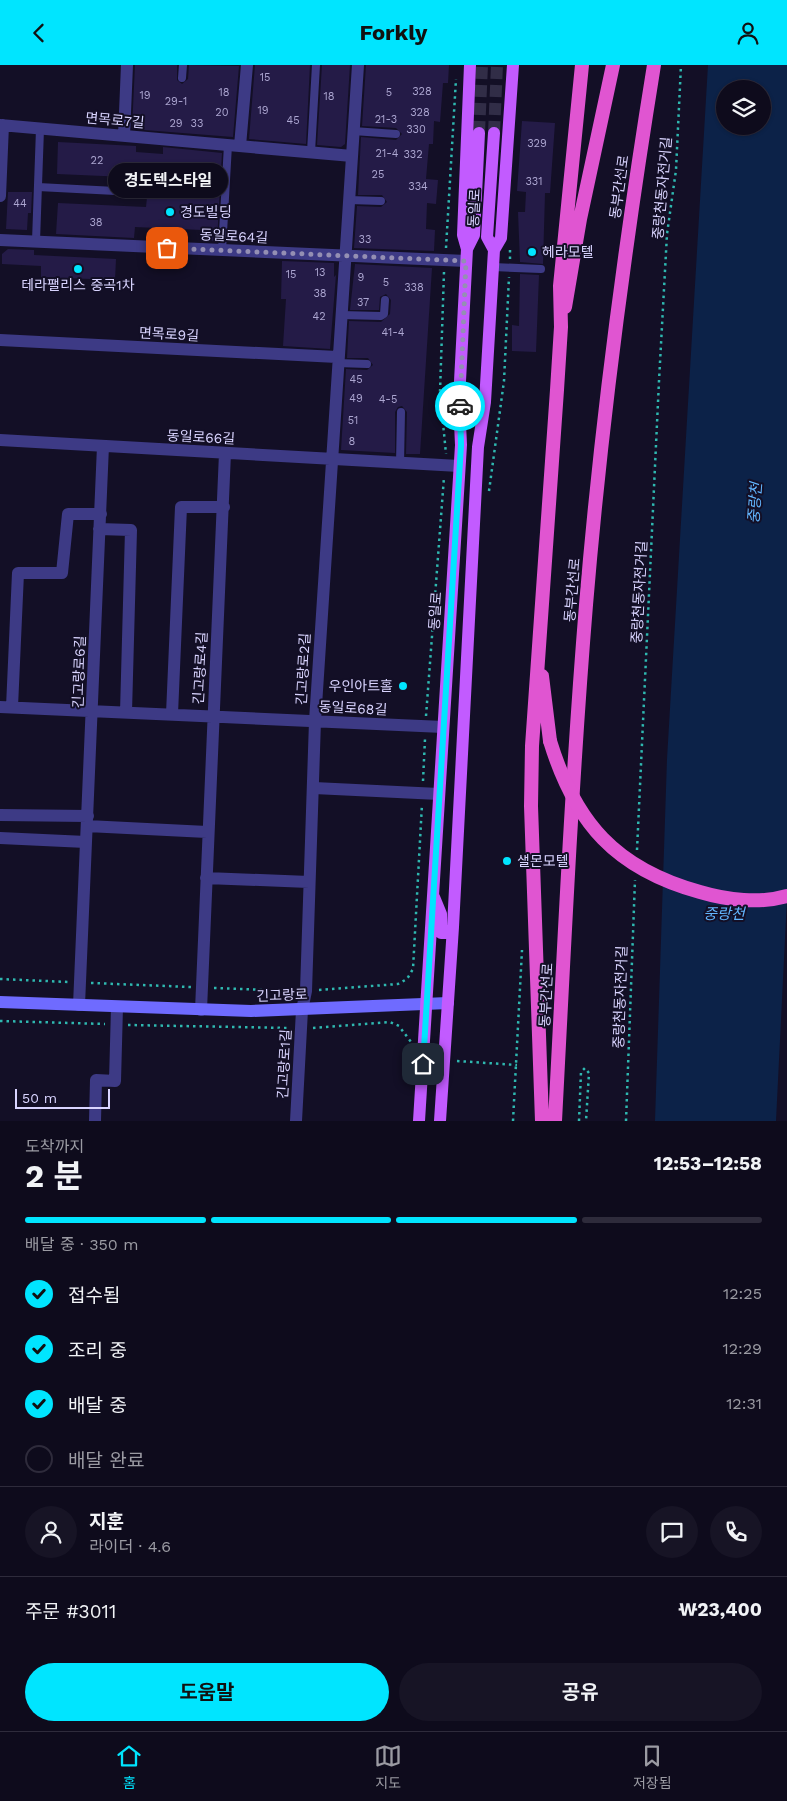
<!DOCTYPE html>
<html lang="ko">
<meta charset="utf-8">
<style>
body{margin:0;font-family:"Work Sans","Noto Sans KR",sans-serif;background:#171425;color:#f1f3f6;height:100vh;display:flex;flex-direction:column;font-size:19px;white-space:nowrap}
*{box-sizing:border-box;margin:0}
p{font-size:16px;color:#9b9ba3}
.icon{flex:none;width:28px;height:28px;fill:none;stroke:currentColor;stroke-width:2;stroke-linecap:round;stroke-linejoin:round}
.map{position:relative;height:1056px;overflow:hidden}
.panel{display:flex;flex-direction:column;background:#0e0b1c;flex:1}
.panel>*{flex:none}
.fabs{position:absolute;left:716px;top:15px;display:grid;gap:10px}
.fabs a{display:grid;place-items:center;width:55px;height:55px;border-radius:50%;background:#0e0b1c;box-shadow:0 1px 4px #0004,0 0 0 1px #2e2b3b;font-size:25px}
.scale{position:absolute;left:15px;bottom:12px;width:95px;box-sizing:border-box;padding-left:5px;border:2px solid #d9d4ff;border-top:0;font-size:14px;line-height:18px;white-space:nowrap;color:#d9d4ff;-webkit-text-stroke:4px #130f26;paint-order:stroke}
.pin{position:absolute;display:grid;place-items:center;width:42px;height:42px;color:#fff;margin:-21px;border-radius:10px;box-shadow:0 2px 8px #0006}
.courier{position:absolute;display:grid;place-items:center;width:50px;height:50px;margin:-25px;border:4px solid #00e5ff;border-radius:50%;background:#fff;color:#222;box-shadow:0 1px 6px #0007}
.bubble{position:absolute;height:35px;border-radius:18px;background:#0e0b1c;box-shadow:0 1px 4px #0004,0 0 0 1px #2e2b3b;font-size:16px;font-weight:700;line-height:35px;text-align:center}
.summary em{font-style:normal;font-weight:700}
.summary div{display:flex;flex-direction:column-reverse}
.summary{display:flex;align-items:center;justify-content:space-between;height:85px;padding:0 25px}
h1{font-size:32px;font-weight:700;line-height:38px}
.bar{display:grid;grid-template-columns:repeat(4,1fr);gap:8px 5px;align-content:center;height:60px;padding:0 25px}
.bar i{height:6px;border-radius:4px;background:#2e2b3b}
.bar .active{background:#00e5ff}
.bar p{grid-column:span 4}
.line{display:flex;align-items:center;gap:12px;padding:0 25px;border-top:1px solid #2e2b3b}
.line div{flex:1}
.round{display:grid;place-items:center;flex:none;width:52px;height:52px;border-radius:26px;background:#171425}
ol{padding:0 25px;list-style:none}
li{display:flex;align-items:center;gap:15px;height:55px}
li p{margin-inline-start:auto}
li .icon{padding:5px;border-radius:50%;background:#00e5ff;color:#111;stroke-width:4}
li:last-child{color:#9b9ba3}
li i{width:28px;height:28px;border:2px solid #2e2b3b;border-radius:50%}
.action{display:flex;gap:10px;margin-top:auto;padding:10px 25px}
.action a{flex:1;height:58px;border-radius:30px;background:#00e5ff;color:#111;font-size:20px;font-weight:700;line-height:58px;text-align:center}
.action a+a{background:#171425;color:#f1f3f6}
header{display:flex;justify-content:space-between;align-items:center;height:65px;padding:0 25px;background:#00e5ff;color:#111;font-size:22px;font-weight:700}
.tabs{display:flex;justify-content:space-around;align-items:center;height:70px;border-top:1px solid #2e2b3b;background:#0e0b1c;font-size:14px;color:#9b9ba3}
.tabs a{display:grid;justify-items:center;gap:2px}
.tabs .active{color:#00e5ff}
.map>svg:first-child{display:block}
.water{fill:#0c2248;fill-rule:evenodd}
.building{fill:#241b47}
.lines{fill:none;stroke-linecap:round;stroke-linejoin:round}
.primary-tunnel{stroke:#312d47;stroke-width:12;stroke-dasharray:12 6;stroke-linecap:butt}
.path{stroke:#2fb8b0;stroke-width:2.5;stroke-dasharray:2.5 4;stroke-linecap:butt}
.service{stroke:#3d3a85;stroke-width:8}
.minor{stroke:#3d3a85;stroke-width:12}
.secondary{stroke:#6f6bff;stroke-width:12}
.primary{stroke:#c25bff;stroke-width:12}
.trunk{stroke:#e055d1;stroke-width:14}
.trunk-bridge{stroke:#e055d1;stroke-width:14}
.done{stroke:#948fb3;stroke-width:5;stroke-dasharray:0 9}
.route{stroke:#00e5ff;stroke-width:6}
.poi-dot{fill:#00e5ff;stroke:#130f26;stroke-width:2}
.labels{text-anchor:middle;stroke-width:4;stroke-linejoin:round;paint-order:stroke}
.number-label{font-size:11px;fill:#aca6d1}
.street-label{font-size:14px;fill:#d9d4ff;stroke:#130f26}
.poi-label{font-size:14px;fill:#d9d4ff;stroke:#130f26;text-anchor:start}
.water-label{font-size:15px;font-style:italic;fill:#62b6ff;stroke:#130f26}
</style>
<header><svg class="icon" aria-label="back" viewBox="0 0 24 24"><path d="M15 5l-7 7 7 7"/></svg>Forkly<svg class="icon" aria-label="person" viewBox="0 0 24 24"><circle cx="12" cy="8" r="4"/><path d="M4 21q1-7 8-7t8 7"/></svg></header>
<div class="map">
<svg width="787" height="1056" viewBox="0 0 787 1056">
<rect width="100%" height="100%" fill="#130f26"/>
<path class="water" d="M 708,0 L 787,0 L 787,833 L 776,1056 L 655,1056 L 667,694 ZM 725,24 L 762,24 L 762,61 L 725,61 Z"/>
<path class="building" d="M 135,0 L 177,0 L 177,15 L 182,19 L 188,14 L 189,0 L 239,1 L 233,72 L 132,64 Z
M 255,0 L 310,0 L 306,79 L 249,74 Z
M 322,0 L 350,0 L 345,79 L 341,82 L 317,80 Z
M 366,0 L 449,0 L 448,18 L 443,18 L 440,57 L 434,56 L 433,79 L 429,79 L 426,114 L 438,115 L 436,139 L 427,138 L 426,164 L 435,165 L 434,186 L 354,183 L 357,141 L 381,142 L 387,137 L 382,130 L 358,130 L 361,72 L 396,75 L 402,69 L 396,63 L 362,61 Z
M 522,56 L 555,58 L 550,128 L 545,128 L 543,199 L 520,197 L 518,147 L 525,147 L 526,127 L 517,126 Z
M 58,77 L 136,81 L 136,87 L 163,89 L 163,82 L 222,88 L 217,176 L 202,175 L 202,165 L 135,162 L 134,173 L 56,169 L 58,138 L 146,142 L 149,113 L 57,109 Z
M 8,127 L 32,127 L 31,148 L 28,148 L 27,165 L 6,164 Z
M 8,184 L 34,185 L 34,190 L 116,194 L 115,215 L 41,212 L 41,201 L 2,199 L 2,189 Z
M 282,196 L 334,198 L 334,212 L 336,210 L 330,284 L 283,281 L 286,234 L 281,234 Z
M 355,199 L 432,203 L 420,389 L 406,389 L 407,347 L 402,341 L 398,342 L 395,347 L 395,388 L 341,385 L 346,304 L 367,305 L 373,300 L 368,293 L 347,293 L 349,256 L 381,257 L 390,249 L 391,235 L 386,229 L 380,232 L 379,245 L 350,245 Z
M 520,209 L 539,210 L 536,287 L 512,286 L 512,260 L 519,261 Z"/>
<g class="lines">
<path class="primary-tunnel" d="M 479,68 L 482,0
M 494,68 L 497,0"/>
<path class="path" d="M 446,183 L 456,14
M 510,194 L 510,182
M 444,207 L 440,327 L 446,389
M 489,426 L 504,316 L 509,212
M 426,651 L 444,412
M 423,716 L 425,674
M 637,785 L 659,316 L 667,169 L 676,105 L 681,0
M 0,914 L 68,917
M 91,918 L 191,922
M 214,923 L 293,926
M 319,925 L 398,919 L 407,914 L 413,904 L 422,739
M 0,956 L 105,959
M 128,960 L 290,963
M 313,963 L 390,957 L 399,961 L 411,977
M 457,996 L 517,1000
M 513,1056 L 522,885
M 579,1056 L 581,1007 L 585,1003 L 589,1008 L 586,1056
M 626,1056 L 635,815"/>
<path class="service" d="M 182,13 L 183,0
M 353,66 L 396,69
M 311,87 L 316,0
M 38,122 L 135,127
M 349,135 L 381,136
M 36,176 L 40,64
M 222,185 L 228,80
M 493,202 L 541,204
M 341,250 L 381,251 L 384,249 L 385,235
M 337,298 L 367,299
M 400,399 L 401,347"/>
<path class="minor" d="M 0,60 L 352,91
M 124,71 L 127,0
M 240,81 L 247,0
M 0,131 L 3,60
M 0,175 L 466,196
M 0,275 L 337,292
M 0,375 L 459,401
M 99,464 L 131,465 L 126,647
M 0,642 L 443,662
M 12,642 L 18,508 L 62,508 L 68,449 L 101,449
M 172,649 L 181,442 L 224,442
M 314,723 L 439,729
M 0,750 L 88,751
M 87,761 L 207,767
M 0,773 L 86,777
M 206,813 L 309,817
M 79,940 L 103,381
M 201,945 L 225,388
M 95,1056 L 96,1015 L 115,1016 L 117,942
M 296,1056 L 302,945 L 306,926 L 315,656 L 358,0"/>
<path class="secondary" d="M 0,937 L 251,946 L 448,938"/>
<path class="primary" d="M 467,184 L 463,170 L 470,0
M 494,185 L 501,173 L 513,0
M 434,832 L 441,849 L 441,868 L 448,868 L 453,862
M 419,1056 L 461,380 L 459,335 L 467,184 L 474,170 L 479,68
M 440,1056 L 453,862 L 478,382 L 485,337 L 494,185 L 487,172 L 494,68"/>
<path class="trunk" d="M 565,242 L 580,154 L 613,0
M 542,611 L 550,676
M 542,1056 L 531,741 L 532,681 L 557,325 L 561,262 L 560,221 L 582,0
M 555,1056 C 564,884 572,711 586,540 C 601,359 625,179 654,0"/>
<path class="trunk-bridge" d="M 550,676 C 575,758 616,804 700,827 C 727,835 760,839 787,831"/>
</g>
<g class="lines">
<path class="done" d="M 167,183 L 466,196 L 460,341"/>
<path class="route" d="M 423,999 L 461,380 L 460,341"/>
</g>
<g class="poi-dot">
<circle cx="170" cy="147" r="5"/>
<circle cx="532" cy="187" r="5"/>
<circle cx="78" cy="204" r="5"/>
<circle cx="403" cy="621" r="5"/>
<circle cx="507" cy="796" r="5"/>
</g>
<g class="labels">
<g class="number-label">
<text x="265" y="16">15</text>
<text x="422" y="30">328</text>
<text x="224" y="31">18</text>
<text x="389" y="31">5</text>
<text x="145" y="34">19</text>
<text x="329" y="35">18</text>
<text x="176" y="40">29-1</text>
<text x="263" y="49">19</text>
<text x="222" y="51">20</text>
<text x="420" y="51">328</text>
<text x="386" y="58">21-3</text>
<text x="293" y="59">45</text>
<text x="176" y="62">29</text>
<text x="197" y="62">33</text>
<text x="416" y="68">330</text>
<text x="537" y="82">329</text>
<text x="387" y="92">21-4</text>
<text x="413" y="93">332</text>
<text x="97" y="99">22</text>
<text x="378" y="113">25</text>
<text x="534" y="120">331</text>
<text x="418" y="125">334</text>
<text x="20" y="142">44</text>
<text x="96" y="161">38</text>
<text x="365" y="178">33</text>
<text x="320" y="211">13</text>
<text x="291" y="213">15</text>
<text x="361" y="216">9</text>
<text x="386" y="221">5</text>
<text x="414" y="226">338</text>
<text x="320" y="232">38</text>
<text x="363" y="241">37</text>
<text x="319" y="255">42</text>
<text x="393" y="271">41-4</text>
<text x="356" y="318">45</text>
<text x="356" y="337">49</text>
<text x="388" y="338">4-5</text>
<text x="353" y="359">51</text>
<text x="352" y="380">8</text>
</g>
<g class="street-label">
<text transform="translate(115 55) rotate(5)" y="5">면목로7길</text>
<text transform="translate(619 122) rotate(-82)" y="5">동부간선로</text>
<text transform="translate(662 123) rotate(-85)" y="5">중랑천동자전거길</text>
<text transform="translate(474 143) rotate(-87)" y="5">동일로</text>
<text transform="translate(234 171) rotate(3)" y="5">동일로64길</text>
<text transform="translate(169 269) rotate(3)" y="5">면목로9길</text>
<text transform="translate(201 372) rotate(3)" y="5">동일로66길</text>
<text transform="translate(572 525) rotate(-85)" y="5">동부간선로</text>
<text transform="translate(639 527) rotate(-87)" y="5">중랑천동자전거길</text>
<text transform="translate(435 546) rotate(-86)" y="5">동일로</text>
<text transform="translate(200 603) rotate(-87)" y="5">긴고랑로4길</text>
<text transform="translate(303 604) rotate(-87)" y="5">긴고랑로2길</text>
<text transform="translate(79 607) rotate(-88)" y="5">긴고랑로6길</text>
<text transform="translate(353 643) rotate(3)" y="5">동일로68길</text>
<text transform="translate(282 930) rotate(-2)" y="5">긴고랑로</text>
<text transform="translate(546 930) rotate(-87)" y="5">동부간선로</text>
<text transform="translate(620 932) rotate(-88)" y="5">중랑천동자전거길</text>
<text transform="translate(284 999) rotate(-87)" y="5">긴고랑로1길</text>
</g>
<g class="poi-label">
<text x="180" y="152">경도빌딩</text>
<text x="542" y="192">헤라모텔</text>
<text x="78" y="225" text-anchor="middle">테라팰리스 중곡1차</text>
<text x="393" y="626" text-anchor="end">우인아트홀</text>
<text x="517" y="801">샐몬모텔</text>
</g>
<g class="water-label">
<text transform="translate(755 438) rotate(-86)" y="5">중랑천</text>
<text x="724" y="854">중랑천</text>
</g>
</g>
</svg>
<div class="fabs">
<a><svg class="icon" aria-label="layers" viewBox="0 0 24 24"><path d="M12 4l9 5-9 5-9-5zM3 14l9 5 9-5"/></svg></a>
</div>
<div class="scale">50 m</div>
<div class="pin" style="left:167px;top:183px;background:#ea580c"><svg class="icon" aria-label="bag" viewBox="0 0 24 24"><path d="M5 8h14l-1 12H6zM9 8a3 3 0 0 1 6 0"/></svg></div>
<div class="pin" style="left:423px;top:999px;background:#1f2937"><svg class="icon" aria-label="home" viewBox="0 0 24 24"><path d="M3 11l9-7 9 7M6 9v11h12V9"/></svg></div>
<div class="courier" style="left:460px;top:341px"><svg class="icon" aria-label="car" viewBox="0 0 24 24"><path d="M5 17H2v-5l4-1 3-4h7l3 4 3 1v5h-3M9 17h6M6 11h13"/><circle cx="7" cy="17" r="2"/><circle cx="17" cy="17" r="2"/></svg></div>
<div class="bubble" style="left:108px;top:98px;width:120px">경도텍스타일</div>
</div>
<section class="panel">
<div class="summary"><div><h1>2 분</h1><p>도착까지</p></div><em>12:53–12:58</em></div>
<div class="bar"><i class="active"></i><i class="active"></i><i class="active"></i><i></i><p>배달 중 · 350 m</p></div>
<ol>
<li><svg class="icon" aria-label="check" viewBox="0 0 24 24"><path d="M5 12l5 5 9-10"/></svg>접수됨<p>12:25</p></li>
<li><svg class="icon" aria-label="check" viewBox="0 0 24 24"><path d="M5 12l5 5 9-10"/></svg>조리 중<p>12:29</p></li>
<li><svg class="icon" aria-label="check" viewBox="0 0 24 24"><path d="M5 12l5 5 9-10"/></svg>배달 중<p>12:31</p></li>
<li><i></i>배달 완료</li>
</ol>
<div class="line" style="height:90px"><a class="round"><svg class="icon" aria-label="person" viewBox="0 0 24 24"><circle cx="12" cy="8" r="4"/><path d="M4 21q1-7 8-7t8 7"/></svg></a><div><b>지훈</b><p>라이더 · 4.6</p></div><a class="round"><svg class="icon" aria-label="chat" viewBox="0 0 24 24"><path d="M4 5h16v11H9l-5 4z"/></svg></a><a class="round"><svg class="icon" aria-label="phone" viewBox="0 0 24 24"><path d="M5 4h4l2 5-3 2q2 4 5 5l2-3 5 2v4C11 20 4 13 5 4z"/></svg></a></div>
<div class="line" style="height:65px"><div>주문 #3011</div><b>₩23,400</b></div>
<div class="action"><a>도움말</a><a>공유</a></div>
</section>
<nav class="tabs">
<a class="active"><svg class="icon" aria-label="home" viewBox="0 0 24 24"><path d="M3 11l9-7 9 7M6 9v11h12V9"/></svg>홈</a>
<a><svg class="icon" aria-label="map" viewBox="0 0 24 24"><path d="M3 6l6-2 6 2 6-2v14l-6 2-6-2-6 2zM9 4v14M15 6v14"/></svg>지도</a>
<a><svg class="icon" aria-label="saved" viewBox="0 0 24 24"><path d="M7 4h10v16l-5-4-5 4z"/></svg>저장됨</a>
</nav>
